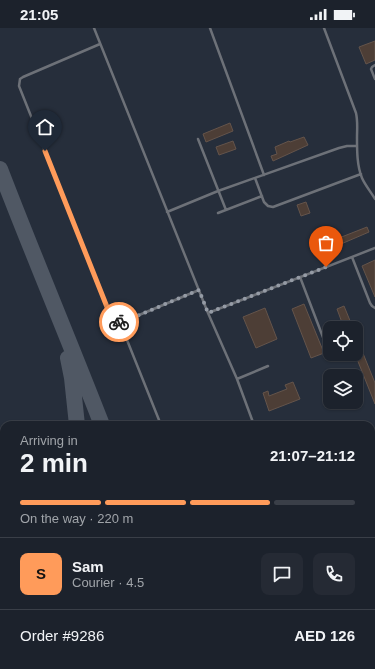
<!DOCTYPE html>
<meta charset="utf-8">
<style>
body{margin:0;font-family:Helvetica,sans-serif;background:#252a34;color:#f1f3f6;height:100vh;display:flex;flex-direction:column;font-size:15px;white-space:nowrap}
*{box-sizing:border-box;margin:0}
p{font-size:13px;color:#a0a4a9}
.icon{flex:none;width:22px;height:22px;fill:none;stroke:currentColor;stroke-width:2;stroke-linecap:round;stroke-linejoin:round}
.map{position:relative;flex:1;overflow:hidden}
.side{position:absolute;left:0px;top:393px;width:375px;height:248px;display:flex;flex-direction:column;background:#1c222c;border-radius:12px 12px 0 0;box-shadow:0 1px 3px #0004,0 0 0 1px #3a3f48}
.side>*{flex:none}
.fabs{position:absolute;left:323px;top:293px;display:grid;gap:8px}
.fabs a{display:grid;place-items:center;width:40px;height:40px;border-radius:8px;background:#1c222c;box-shadow:0 1px 3px #0004,0 0 0 1px #3a3f48;font-size:20px}
.pin{position:absolute;display:grid;place-items:center;width:34px;height:34px;color:#fff;margin:-41px -17px;border-radius:50% 50% 50% 0;rotate:-45deg;box-shadow:0 0 4px #0007}
.pin .icon{rotate:45deg}
.courier{position:absolute;display:grid;place-items:center;width:40px;height:40px;margin:-20px;border:3px solid #ff9b5a;border-radius:50%;background:#fff;color:#222;box-shadow:0 1px 5px #0007}
.head em{font-style:normal;font-weight:600}
.head div{display:flex;flex-direction:column-reverse}
.head{display:flex;align-items:center;justify-content:space-between;height:68px;padding:0 20px}
h1{font-size:26px;font-weight:600;line-height:30px}
.bar{display:grid;grid-template-columns:repeat(4,1fr);gap:6px 4px;align-content:center;height:48px;padding:0 20px}
.bar i{height:5px;border-radius:3px;background:#3a3f48}
.bar .current{background:#ff9b5a}
.bar p{grid-column:span 4}
.line{display:flex;align-items:center;gap:10px;padding:0 20px;border-top:1px solid #3a3f48}
.line div{flex:1}
.round{display:grid;place-items:center;flex:none;width:42px;height:42px;border-radius:8px;background:#252a34}
.status{display:flex;justify-content:space-between;align-items:center;height:28px;padding:0 20px;background:#1c222c;direction:ltr}
.status svg{height:11px;fill:currentColor}
.map>svg:first-child{display:block}
.lines{fill:none;stroke-linecap:round;stroke-linejoin:round}
.taxiway{stroke:#505864;stroke-width:16}
.runway{stroke:#505864;stroke-width:39}
.building{fill:#4d3e36;stroke:#64544b}
.service{stroke:#6d7178;stroke-width:2.5}
.done{stroke:#959ba5;stroke-width:4;stroke-dasharray:0 7.2}
.route{stroke:#ff9b5a;stroke-width:5}
</style>
<div class="status"><b>21:05</b><svg viewBox="0 0 49 12"><path d="M0 12V9h3v3zM5 12V6h3v6zM10 12V3h3v9zM15 12V0h3v12zM26 1h20v11H26zM47 4h2v5h-2z"/></svg></div>
<div class="map">
<svg width="375" height="641" viewBox="0 0 375 641">
<rect width="100%" height="100%" fill="#262e3b"/>
<g class="lines">
<path class="taxiway" d="M 0,141 C 33,227 69,312 102,397
M 68,330 L 72,350 L 77,397
M 371,581 L 375,579
M 56,637 L 56,641
M 199,637 L 200,641
M 230,641 L 235,637"/>
<path class="runway" d="M 0,582 L 4,592
M 22,637 L 23,641"/>
</g>
<path class="building" d="M 375,13 L 375,32 L 366,36 L 359,19 Z
M 230,95 L 233,103 L 206,114 L 203,106 Z
M 304,109 L 308,117 L 273,133 L 271,128 L 277,126 L 275,119 L 289,113 L 290,114 Z
M 233,113 L 236,121 L 219,127 L 216,119 Z
M 306,174 L 310,185 L 301,188 L 297,177 Z
M 367,199 L 369,204 L 341,216 L 339,210 Z
M 375,232 L 375,269 L 362,238 Z
M 304,276 L 324,325 L 311,330 L 292,281 Z
M 344,278 L 353,300 L 344,300 L 337,281 Z
M 265,280 L 277,311 L 256,320 L 243,289 Z
M 356,308 L 375,355 L 375,376 L 355,326 L 356,326 Z
M 293,354 L 300,371 L 269,383 L 263,365 L 268,363 L 269,368 L 287,361 L 285,357 Z"/>
<g class="lines">
<path class="service" d="M 94,0 L 208,285 L 237,351 L 254,397
M 210,0 L 264,147
M 324,0 L 356,85 C 358,94 357,101 357,110 C 357,123 357,138 362,150 C 365,157 371,164 375,171
M 100,16 L 23,49 L 20,51 L 19,58 L 109,284 C 112,289 118,291 121,297 L 161,397
M 375,37 L 372,39 L 371,41 L 375,51
M 198,111 L 226,182
M 255,150 L 264,174 L 268,178 L 273,179 L 361,146
M 167,184 L 218,163 L 339,120 L 347,118 L 357,118
M 218,185 L 262,168
M 352,229 L 370,275 L 372,278 L 375,280
M 300,249 L 329,325
M 208,285 L 375,220
M 120,295 L 199,262
M 237,351 L 268,338
M 269,397 L 274,395 L 279,397
M 371,470 L 375,480
M 371,502 L 375,500
M 257,637 L 259,641
M 351,637 L 353,641
M 292,641 L 302,637"/>
</g>
<g class="lines">
<path class="done" d="M 119,294 L 120,295 L 199,262 L 208,285 L 326,239"/>
<path class="route" d="M 45,123 L 109,284 L 113,290 L 119,294"/>
</g>
</svg>
<div class="fabs">
<a><svg class="icon" aria-label="locate" viewBox="0 0 24 24"><circle cx="12" cy="12" r="6"/><path d="M12 2v4M12 18v4M2 12h4M18 12h4"/></svg></a>
<a><svg class="icon" aria-label="layers" viewBox="0 0 24 24"><path d="M12 4l9 5-9 5-9-5zM3 14l9 5 9-5"/></svg></a>
</div>
<div class="pin" style="left:326px;top:239px;background:#ea580c"><svg class="icon" aria-label="bag" viewBox="0 0 24 24"><path d="M5 8h14l-1 12H6zM9 8a3 3 0 0 1 6 0"/></svg></div>
<div class="pin" style="left:45px;top:123px;background:#1f2937"><svg class="icon" aria-label="home" viewBox="0 0 24 24"><path d="M3 11l9-7 9 7M6 9v11h12V9"/></svg></div>
<div class="courier" style="left:119px;top:294px"><svg class="icon" aria-label="bike" viewBox="0 0 24 24"><circle cx="6" cy="16" r="4"/><circle cx="18" cy="16" r="4"/><path d="M6 16l4-8h5l3 8M10 8l3 8H6M13 5h3"/></svg></div>
<section class="side">
<div class="head"><div><h1>2 min</h1><p>Arriving in</p></div><em>21:07–21:12</em></div>
<div class="bar"><i class="current"></i><i class="current"></i><i class="current"></i><i></i><p>On the way · 220 m</p></div>
<div class="line" style="height:72px"><b class="round" style="background:#ff9b5a;color:#111">S</b><div><b>Sam</b><p>Courier · 4.5</p></div><a class="round"><svg class="icon" aria-label="chat" viewBox="0 0 24 24"><path d="M4 5h16v11H9l-5 4z"/></svg></a><a class="round"><svg class="icon" aria-label="phone" viewBox="0 0 24 24"><path d="M5 4h4l2 5-3 2q2 4 5 5l2-3 5 2v4C11 20 4 13 5 4z"/></svg></a></div>
<div class="line" style="height:52px"><div>Order #9286</div><b>AED 126</b></div>
</section>
</div>
